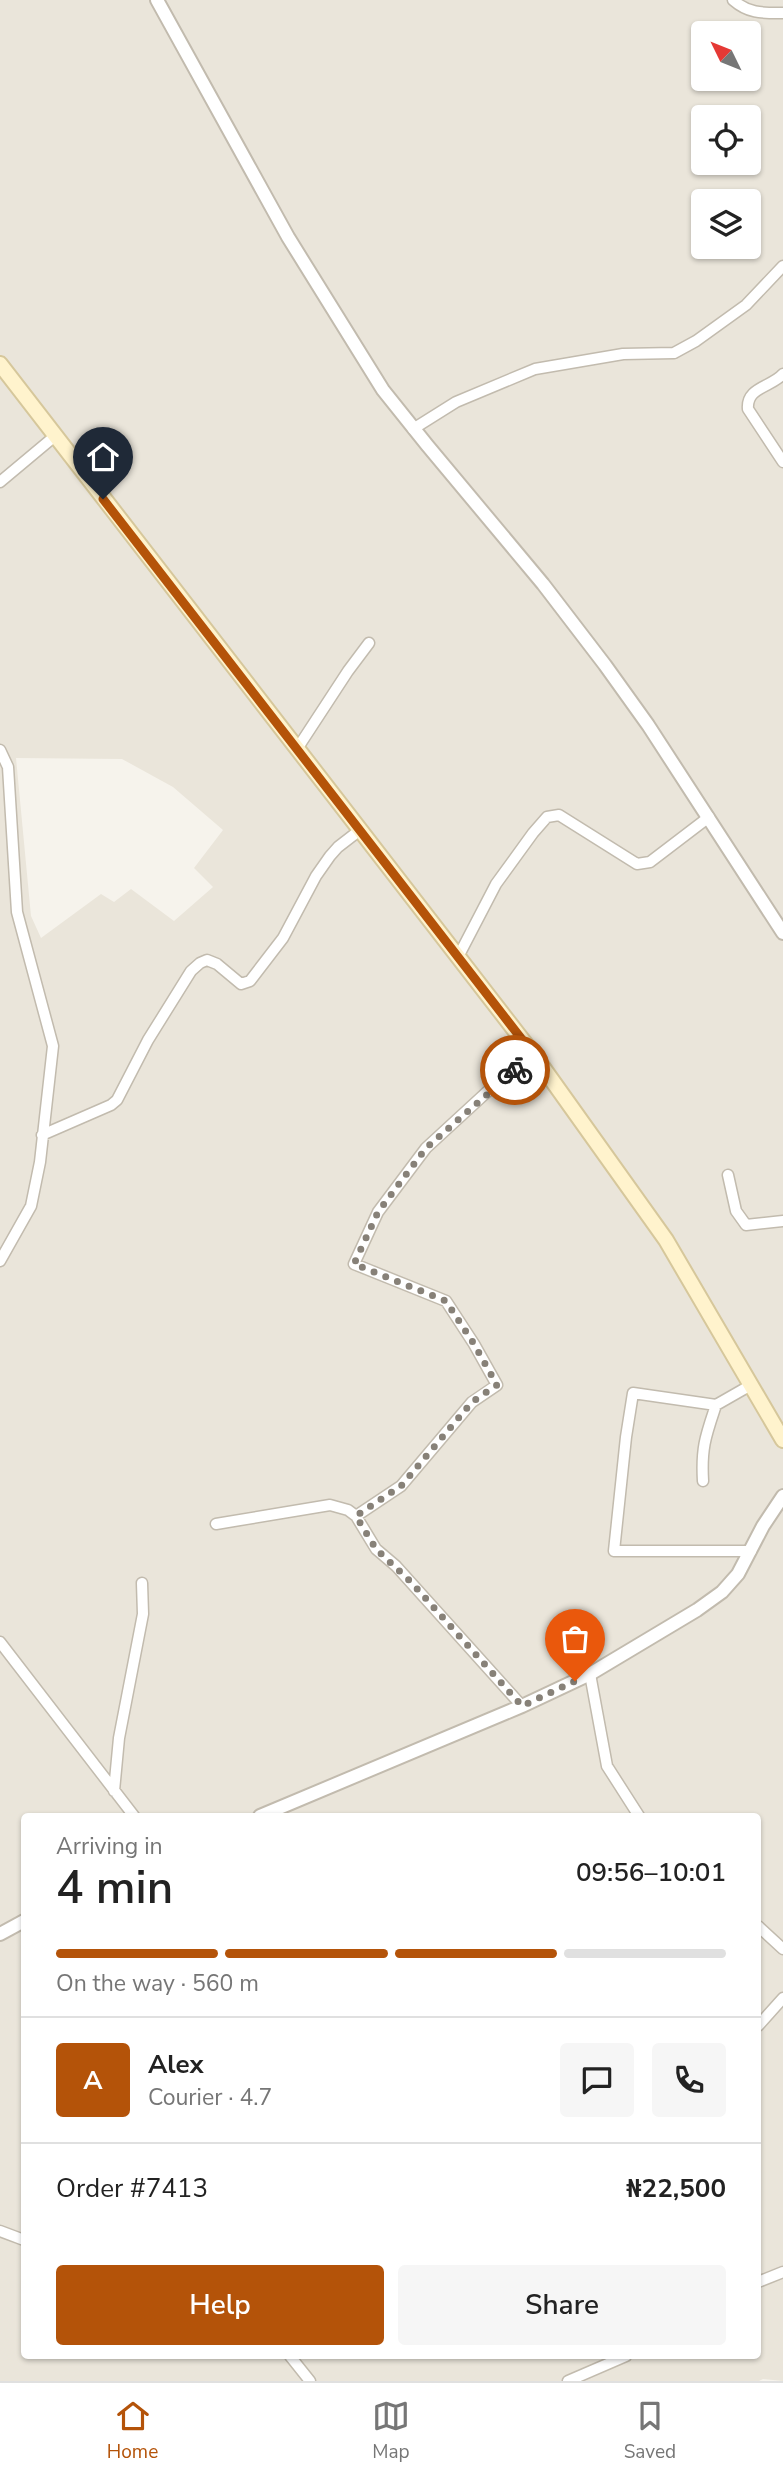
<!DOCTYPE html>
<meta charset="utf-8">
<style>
body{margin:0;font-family:"Nunito Sans",sans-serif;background:#f6f6f6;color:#222;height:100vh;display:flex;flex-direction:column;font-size:26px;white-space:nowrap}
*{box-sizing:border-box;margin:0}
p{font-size:23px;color:#767676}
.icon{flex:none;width:38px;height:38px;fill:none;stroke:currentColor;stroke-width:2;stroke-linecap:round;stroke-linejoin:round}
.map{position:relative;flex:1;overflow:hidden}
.drawer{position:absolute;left:21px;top:1813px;width:740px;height:546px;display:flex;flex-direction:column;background:#fff;border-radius:7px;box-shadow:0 2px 5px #0004}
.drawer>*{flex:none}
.needle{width:46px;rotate:313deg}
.controls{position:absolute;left:691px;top:21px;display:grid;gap:14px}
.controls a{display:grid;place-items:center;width:70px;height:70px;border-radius:7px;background:#fff;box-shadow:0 2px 5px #0004;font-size:35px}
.pin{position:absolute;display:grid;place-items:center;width:60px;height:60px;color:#fff;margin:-72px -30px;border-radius:50% 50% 50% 0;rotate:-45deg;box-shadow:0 0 7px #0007}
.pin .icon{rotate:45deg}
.courier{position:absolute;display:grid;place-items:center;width:70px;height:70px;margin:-35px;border:5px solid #b45309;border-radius:50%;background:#fff;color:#222;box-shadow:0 2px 9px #0007}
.overview em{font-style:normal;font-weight:600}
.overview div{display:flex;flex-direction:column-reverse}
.overview{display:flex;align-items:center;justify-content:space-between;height:119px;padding:0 35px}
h1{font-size:46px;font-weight:600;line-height:52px}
.bar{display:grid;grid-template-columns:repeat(4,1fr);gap:10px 7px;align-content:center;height:84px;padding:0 35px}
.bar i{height:9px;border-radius:5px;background:#e0e0e0}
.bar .on{background:#b45309}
.bar p{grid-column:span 4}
.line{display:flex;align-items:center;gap:18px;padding:0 35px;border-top:2px solid #e0e0e0}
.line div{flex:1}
.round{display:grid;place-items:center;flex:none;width:74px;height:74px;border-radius:7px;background:#f6f6f6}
.button{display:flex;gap:14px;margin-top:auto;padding:14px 35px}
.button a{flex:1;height:80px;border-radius:7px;background:#b45309;color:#fff;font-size:28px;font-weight:600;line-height:80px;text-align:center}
.button a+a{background:#f6f6f6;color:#222}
.dock{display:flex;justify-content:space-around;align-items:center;height:98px;border-top:2px solid #e0e0e0;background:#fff;font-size:19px;color:#767676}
.dock a{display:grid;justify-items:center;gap:4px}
.dock .on{color:#b45309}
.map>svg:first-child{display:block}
.residential{fill:#eae5da;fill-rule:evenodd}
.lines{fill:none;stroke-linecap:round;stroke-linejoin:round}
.minor-casing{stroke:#c2bbae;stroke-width:13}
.tertiary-casing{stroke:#c2bbae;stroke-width:16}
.secondary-casing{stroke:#d6c79b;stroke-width:18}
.minor{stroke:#fff;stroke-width:10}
.tertiary{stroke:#fff;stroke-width:12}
.secondary{stroke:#fff3cd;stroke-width:14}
.done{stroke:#878178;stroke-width:7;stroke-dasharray:0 12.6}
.route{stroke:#b45309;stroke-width:9}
</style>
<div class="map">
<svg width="783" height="2381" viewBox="0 0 783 2381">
<rect width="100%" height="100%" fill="#f6f3ec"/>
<path class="residential" d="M 0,0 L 783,0 L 783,2381 L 763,2379 L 759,2381 L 0,2381 ZM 704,33 L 749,33 L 749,79 L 704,79 ZM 704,117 L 749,117 L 749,163 L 704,163 ZM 704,201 L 749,201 L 749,247 L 704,247 ZM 16,758 L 122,759 L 173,787 L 223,830 L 194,868 L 213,887 L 174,921 L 131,889 L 114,902 L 101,894 L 41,938 L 31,916 ZM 24,1816 L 758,1816 L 758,2356 L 24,2356 Z"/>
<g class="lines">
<g class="minor-casing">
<path id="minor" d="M 733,0 C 749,14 763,13 783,13
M 783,374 C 772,387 746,387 748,409 L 783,462
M 413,429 L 456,402 L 535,369 L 623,354 L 674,353 L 696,341 L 746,305 L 783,266
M 0,482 L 55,436
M 297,749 L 348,671 L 369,643
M 0,750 L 8,767 L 17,912 L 53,1046 L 40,1162 L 31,1206 L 0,1261
M 458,957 L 496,884 L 533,833 L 547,817 L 559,815 L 637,864 L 650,862 L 709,817
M 42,1135 L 111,1105 L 117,1100 L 148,1040 L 191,971 L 200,963 L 207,960 L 217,964 L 241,984 L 250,981 L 283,938 L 316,876 L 330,856 L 338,847 L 360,830
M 728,1175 L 736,1211 L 746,1225 L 783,1221
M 751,1385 L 716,1405 L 633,1393 L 626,1437 L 614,1551 L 751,1551
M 703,1481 C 701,1447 706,1435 716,1405
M 216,1524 L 330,1505 L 348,1510 L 356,1516
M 0,1642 L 134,1816
M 590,1674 L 607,1766 L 639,1816
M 522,1706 L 396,1566 L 376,1549 L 356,1516 L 401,1486 L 472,1402 L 497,1385 L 474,1344 L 446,1301 L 354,1264 L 378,1212 L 426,1148 L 488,1091 L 534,1055
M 114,1791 L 119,1738 L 143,1614 L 142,1583
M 758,1926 L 783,1949
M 758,2026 L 783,1998
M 0,2231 L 24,2240
M 758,2282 L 783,2272
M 290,2356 L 310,2381
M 568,2381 L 626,2356"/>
</g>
<g class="tertiary-casing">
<path id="tertiary" d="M 157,0 L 288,237 L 383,390 L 427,445 L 543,584 L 605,665 L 648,725 L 783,933
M 260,1816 L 522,1706 L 590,1674 L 697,1610 L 722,1592 L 738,1574 L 763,1526 L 783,1496
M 0,1934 L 24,1921"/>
</g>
<g class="secondary-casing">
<path id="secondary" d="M 0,364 L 534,1055 L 666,1240 L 783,1440"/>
</g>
<use href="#minor" class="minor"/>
<use href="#tertiary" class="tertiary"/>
<use href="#secondary" class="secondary"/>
</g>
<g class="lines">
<path class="done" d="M 515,1070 L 426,1148 L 378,1212 L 354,1264 L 446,1301 L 474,1344 L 497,1385 L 472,1402 L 401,1486 L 356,1516 L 376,1549 L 411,1582 L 522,1706 L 575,1681"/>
<path class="route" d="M 103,499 L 534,1055 L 515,1070"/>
</g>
</svg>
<div class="controls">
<a><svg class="needle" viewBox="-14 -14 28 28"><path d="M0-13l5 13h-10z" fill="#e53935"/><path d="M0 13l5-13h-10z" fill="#767676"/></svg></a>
<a><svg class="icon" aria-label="locate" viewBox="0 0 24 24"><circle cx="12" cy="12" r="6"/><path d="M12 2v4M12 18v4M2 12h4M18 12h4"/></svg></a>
<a><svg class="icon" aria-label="layers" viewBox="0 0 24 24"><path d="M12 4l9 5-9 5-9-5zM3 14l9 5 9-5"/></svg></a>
</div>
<div class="pin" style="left:575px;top:1681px;background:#ea580c"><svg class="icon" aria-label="bag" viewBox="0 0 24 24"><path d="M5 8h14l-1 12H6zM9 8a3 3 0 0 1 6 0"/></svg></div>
<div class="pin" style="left:103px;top:499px;background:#1f2937"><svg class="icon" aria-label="home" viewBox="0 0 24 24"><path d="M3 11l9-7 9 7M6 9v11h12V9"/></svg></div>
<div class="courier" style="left:515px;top:1070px"><svg class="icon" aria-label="bike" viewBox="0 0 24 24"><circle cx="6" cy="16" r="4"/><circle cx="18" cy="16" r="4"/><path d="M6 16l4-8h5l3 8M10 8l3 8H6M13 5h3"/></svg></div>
<section class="drawer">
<div class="overview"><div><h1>4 min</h1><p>Arriving in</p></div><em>09:56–10:01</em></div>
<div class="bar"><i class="on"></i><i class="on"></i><i class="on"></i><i></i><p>On the way · 560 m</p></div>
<div class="line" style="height:126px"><b class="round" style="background:#b45309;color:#fff">A</b><div><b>Alex</b><p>Courier · 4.7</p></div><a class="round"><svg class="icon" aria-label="chat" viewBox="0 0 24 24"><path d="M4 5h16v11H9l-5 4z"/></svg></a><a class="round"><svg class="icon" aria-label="phone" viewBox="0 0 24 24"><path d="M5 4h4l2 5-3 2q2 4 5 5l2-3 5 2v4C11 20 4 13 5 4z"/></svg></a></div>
<div class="line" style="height:91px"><div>Order #7413</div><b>₦22,500</b></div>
<div class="button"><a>Help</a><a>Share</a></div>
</section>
</div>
<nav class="dock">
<a class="on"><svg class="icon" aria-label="home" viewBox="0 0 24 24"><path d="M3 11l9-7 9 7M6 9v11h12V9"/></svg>Home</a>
<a><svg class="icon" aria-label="map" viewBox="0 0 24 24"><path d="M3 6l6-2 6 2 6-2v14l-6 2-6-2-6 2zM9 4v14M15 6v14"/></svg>Map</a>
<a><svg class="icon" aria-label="saved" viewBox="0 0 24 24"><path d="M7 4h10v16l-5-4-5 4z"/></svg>Saved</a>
</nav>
